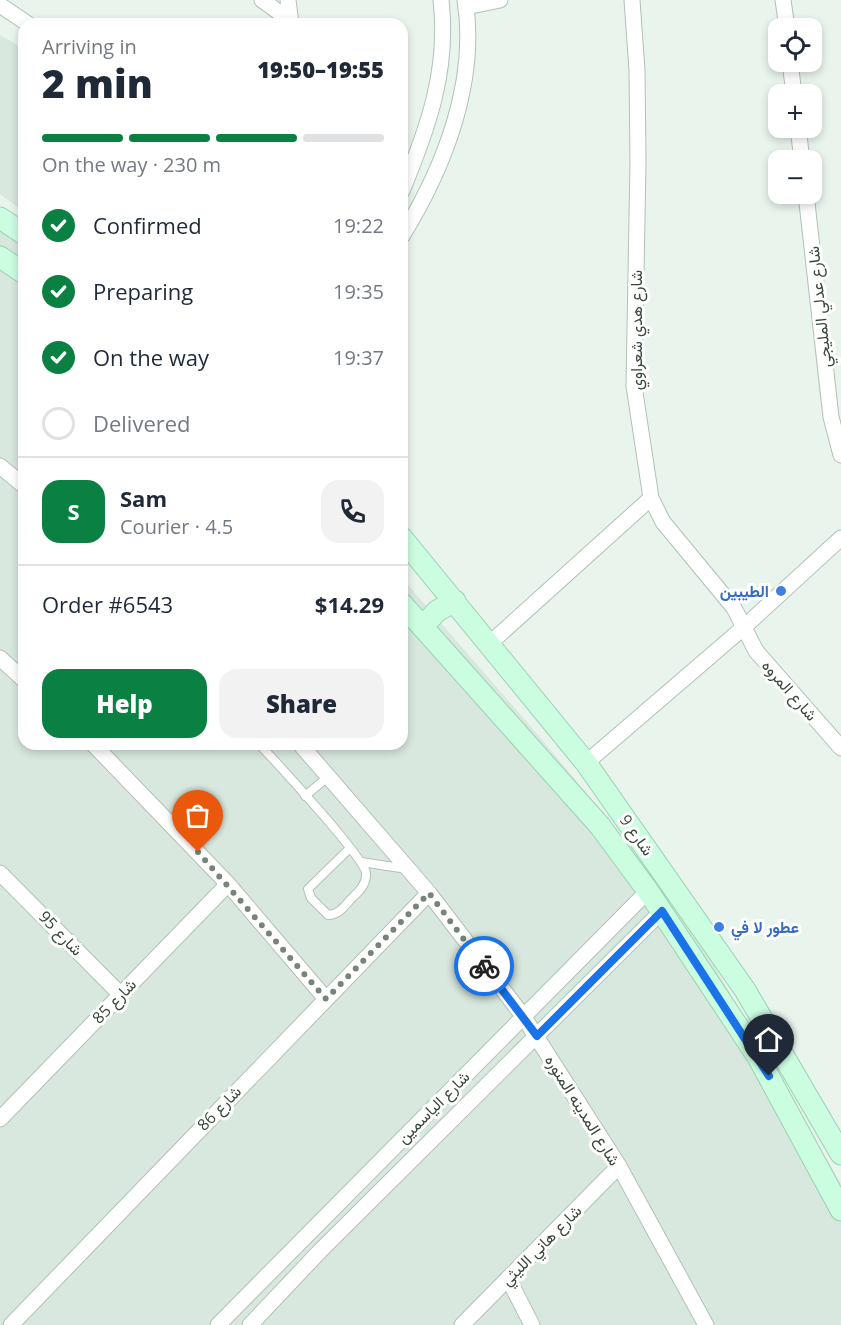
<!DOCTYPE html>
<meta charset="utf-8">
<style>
body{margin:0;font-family:"Open Sans",Vazirmatn,sans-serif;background:#f2f2f3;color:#1f2937;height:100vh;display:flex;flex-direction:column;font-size:22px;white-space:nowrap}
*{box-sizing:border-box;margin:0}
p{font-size:20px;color:#747a83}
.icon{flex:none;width:33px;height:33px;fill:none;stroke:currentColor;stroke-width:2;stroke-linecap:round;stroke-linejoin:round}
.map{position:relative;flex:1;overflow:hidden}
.sheet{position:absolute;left:18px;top:18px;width:390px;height:732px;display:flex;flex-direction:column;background:#fff;border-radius:18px;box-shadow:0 3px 9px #0003}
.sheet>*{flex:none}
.controls{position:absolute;left:768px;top:18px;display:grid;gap:12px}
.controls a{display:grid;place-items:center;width:54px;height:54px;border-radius:12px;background:#fff;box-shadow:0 3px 9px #0003;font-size:30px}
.pin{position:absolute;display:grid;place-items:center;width:51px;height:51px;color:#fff;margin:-62px -26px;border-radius:50% 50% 50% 0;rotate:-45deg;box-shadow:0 0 6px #0007}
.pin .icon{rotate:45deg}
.courier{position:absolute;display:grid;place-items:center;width:60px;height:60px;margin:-30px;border:4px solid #1a73e8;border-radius:50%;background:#fff;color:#222;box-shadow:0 2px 8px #0007}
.overview em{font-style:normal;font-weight:800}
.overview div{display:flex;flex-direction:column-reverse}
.overview{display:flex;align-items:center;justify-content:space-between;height:102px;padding:0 24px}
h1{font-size:39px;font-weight:800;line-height:45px}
.bar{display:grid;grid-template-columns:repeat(4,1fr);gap:9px 6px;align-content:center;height:72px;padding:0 24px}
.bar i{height:8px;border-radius:4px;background:#e0e1e3}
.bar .selected{background:#0b8043}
.bar p{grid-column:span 4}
.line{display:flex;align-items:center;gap:15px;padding:0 24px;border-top:2px solid #e0e1e3}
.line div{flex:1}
.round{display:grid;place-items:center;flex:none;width:63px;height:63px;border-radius:18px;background:#f2f2f3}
ol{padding:0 24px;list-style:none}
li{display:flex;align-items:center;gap:18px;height:66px}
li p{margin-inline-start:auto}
li .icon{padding:6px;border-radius:50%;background:#0b8043;color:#fff;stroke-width:4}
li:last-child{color:#747a83}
li i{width:33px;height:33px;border:3px solid #e0e1e3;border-radius:50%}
.primary-button{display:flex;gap:12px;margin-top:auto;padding:12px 24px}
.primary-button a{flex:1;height:69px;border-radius:18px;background:#0b8043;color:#fff;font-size:24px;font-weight:800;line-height:69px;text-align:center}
.primary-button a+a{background:#f2f2f3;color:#1f2937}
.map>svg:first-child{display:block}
.residential{fill:#d8e8de}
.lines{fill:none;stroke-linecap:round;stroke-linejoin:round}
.lane-casing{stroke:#afc2b5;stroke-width:10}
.street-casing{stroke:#afc2b5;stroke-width:17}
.secondary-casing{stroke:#9ad2b2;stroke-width:23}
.lane{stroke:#fff;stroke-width:8}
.street{stroke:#fff;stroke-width:15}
.secondary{stroke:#cbfde1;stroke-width:21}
.done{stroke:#76847a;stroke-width:6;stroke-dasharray:0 10.8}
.route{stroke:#1a73e8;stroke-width:8}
.shop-dot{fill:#3f7fe0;stroke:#fff;stroke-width:2}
.labels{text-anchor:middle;stroke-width:6;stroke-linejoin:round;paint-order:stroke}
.street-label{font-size:16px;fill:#38483c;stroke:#fff}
.shop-label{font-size:16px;font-weight:bold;fill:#366cbe;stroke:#fff;text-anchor:end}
</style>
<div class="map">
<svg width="841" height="1325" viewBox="0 0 841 1325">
<rect width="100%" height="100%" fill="#e9f4ed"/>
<path class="residential" d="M 0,35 L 24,49 L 24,212 L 0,194 Z
M 0,226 L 24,246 L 24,744 L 402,744 L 402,578 L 538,735 L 677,902 L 841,1184 L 841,1325 L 0,1325 Z"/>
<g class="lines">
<g class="lane-casing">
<path id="lane" d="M 259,744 C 276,762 364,857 366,873 C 367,885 358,892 350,900 C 344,907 338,915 328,915 L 311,898 L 308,889 L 350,848
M 305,796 L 329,776
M 361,862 L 407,869"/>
</g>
<g class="street-casing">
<path id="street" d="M 262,0 L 291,21
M 288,0 L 291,24
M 632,0 L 637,70 L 638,162 L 634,386 L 651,498 L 663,522 L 734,608 L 756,651 L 841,748
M 783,0 L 787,28
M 0,5 L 28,24
M 466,7 L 500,0
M 790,62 L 794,94
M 798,128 L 802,160
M 402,191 C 428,128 449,70 441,0
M 806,194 L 831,417 L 841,455
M 402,236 C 444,168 478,82 465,0
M 0,466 L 24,486
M 488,645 L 651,498
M 0,658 L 24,680
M 93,744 L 228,884 L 326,999
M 300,744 L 429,893 L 523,1016 L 619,1166 L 706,1325
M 586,763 L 743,628 L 841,538
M 0,873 L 121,995
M 0,1119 L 228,884
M 508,1278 L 532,1325
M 11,1325 L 429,893
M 218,1325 L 648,891
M 250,1325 L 320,1251 L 662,911
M 462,1325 L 619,1166"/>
</g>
<g class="secondary-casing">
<path id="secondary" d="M 0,218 L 24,234
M 0,257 L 24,273
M 402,538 L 586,763 L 745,990 L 841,1154
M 402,604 L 600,826 L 648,891 L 758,1057 L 841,1210
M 423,626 L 437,611 L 455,601"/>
</g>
<use href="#lane" class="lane"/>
<use href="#street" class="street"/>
<use href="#secondary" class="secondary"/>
</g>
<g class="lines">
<path class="done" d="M 198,852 L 326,999 L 429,893 L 484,966"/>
<path class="route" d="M 484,966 L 537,1036 L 662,911 L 769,1076"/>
</g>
<g class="shop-dot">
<circle cx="781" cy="591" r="6"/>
<circle cx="719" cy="927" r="6"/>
</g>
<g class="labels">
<g class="street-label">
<text transform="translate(819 307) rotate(-96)" y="6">شارع عدلي المليجي</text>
<text transform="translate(636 330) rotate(-90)" y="6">شارع هدي شعراوي</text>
<text transform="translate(790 690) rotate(49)" y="6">شارع المروه</text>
<text transform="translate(637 835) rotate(55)" y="6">شارع 9</text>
<text transform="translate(61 933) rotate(46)" y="6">شارع 95</text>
<text transform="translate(114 1001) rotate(-46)" y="6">شارع 85</text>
<text transform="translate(433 1107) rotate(-45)" y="6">شارع الياسمين</text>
<text transform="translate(219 1108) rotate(-46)" y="6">شارع 86</text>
<text transform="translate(583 1110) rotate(58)" y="6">شارع المدينه المنوره</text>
<text transform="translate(541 1245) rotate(-45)" y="6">شارع هاني الليثي</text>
</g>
<g class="shop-label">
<text x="769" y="597">الطيبين</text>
<text x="731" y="933" text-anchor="start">عطور لا في</text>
</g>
</g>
</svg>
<div class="controls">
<a><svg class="icon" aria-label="locate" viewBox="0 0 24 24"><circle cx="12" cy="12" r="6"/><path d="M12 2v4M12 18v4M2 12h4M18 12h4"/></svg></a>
<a>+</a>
<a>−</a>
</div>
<div class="pin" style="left:198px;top:852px;background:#ea580c"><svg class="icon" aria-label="bag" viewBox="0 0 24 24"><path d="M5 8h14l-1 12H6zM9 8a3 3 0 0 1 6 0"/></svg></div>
<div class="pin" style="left:769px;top:1076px;background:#1f2937"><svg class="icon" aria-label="home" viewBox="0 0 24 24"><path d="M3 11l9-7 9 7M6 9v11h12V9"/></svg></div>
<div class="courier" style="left:484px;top:966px"><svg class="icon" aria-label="bike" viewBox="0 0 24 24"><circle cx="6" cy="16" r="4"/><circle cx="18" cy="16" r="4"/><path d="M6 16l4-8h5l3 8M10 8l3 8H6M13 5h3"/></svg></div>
<section class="sheet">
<div class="overview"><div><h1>2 min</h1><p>Arriving in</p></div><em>19:50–19:55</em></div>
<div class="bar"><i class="selected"></i><i class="selected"></i><i class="selected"></i><i></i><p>On the way · 230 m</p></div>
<ol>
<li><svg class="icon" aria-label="check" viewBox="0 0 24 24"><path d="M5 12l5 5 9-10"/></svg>Confirmed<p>19:22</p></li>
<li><svg class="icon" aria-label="check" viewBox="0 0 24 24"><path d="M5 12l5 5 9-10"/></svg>Preparing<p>19:35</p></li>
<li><svg class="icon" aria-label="check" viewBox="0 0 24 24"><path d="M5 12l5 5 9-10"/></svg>On the way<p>19:37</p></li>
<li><i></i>Delivered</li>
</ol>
<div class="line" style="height:108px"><b class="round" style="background:#0b8043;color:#fff">S</b><div><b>Sam</b><p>Courier · 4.5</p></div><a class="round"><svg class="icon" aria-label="phone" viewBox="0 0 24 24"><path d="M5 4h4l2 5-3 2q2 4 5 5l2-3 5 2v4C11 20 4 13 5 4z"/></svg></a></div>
<div class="line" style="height:78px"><div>Order #6543</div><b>$14.29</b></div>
<div class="primary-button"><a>Help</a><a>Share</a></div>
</section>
</div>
